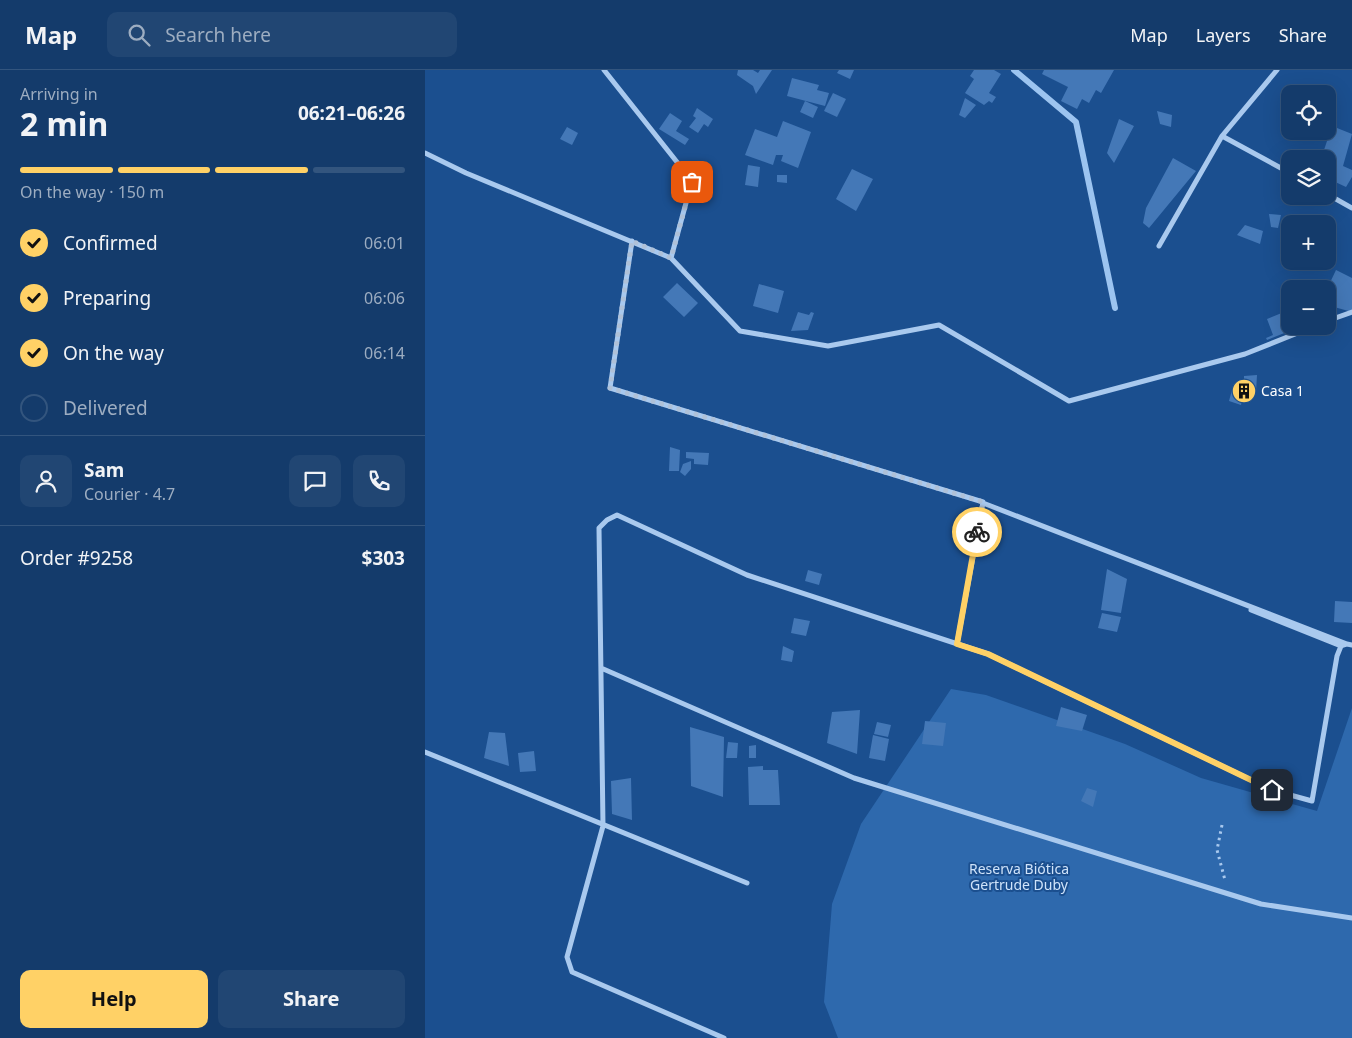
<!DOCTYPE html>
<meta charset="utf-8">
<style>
body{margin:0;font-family:"Noto Sans",sans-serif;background:#214673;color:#f1f3f6;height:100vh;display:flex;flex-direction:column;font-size:19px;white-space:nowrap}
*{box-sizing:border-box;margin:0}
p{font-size:16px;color:#9dadc1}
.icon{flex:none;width:28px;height:28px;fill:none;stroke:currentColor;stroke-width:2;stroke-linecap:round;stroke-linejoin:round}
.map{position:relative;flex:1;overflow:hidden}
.side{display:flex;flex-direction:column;background:#143b6b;width:425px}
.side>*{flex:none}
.fabs{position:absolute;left:856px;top:15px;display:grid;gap:10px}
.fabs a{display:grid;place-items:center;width:55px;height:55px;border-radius:10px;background:#143b6b;box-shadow:0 5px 20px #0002,0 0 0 1px #33557e;font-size:25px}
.pin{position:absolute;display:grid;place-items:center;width:42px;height:42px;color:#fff;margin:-21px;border-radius:10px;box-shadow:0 2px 8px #0006}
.courier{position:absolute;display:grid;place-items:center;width:50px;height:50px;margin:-25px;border:4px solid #ffd166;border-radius:50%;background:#fff;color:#222;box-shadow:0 1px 6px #0007}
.head em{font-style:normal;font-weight:700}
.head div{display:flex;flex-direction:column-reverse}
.head{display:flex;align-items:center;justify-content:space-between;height:85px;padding:0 20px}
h1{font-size:32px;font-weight:700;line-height:38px}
.bar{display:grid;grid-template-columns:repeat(4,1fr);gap:8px 5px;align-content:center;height:60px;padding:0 20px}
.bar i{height:6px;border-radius:4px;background:#33557e}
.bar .on{background:#ffd166}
.bar p{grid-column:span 4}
.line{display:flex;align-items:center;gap:12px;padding:0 20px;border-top:1px solid #33557e}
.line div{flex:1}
.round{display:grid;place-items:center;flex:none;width:52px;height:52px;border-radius:10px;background:#214673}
ol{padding:0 20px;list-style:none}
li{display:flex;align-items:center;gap:15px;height:55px}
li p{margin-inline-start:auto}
li .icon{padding:5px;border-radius:50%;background:#ffd166;color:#111;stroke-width:4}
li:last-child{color:#9dadc1}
li i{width:28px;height:28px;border:2px solid #33557e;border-radius:50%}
.cta{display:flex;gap:10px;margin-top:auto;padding:10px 20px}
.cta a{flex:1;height:58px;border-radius:10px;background:#ffd166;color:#111;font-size:20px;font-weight:700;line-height:58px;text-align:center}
.cta a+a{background:#214673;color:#f1f3f6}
header{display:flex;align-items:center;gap:30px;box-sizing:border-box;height:70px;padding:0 25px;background:#143b6b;border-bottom:1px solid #33557e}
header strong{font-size:24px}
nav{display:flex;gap:28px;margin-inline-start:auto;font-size:18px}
.search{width:350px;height:45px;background:#214673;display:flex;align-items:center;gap:12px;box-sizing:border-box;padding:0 18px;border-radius:10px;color:#9dadc1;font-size:19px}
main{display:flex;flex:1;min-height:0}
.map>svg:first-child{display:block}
.green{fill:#2e69ad}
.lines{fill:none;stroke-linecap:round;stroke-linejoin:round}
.stream{stroke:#9cc4f0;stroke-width:6}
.building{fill:#4478b7}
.path{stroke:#a9c9ee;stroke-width:3;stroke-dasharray:2.5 4;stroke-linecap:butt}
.street{stroke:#a9c9ee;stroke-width:5}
.done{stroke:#afc1d8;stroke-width:5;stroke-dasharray:0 9}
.route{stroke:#ffd166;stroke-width:6}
.labels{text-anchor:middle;stroke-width:4;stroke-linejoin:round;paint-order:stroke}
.poi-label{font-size:14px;fill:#fff;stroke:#1b4f8f;text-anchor:start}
.park-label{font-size:14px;fill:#cfe3fa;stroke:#1b4f8f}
</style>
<header>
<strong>Map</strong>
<div class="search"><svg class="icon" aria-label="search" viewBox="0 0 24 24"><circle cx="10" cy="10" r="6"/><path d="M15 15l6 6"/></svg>Search here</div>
<nav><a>Map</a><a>Layers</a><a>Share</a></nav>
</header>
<main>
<section class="side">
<div class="head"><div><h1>2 min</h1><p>Arriving in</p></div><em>06:21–06:26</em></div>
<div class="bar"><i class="on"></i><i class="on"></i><i class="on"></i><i></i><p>On the way · 150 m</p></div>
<ol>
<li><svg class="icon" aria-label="check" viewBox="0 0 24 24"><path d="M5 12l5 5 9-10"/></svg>Confirmed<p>06:01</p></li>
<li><svg class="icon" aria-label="check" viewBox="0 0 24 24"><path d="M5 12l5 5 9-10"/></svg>Preparing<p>06:06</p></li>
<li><svg class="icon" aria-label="check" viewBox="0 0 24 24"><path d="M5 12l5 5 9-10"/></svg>On the way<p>06:14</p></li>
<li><i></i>Delivered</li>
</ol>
<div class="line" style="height:90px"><a class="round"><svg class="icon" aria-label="person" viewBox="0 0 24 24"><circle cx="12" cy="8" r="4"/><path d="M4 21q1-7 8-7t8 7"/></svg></a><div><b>Sam</b><p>Courier · 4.7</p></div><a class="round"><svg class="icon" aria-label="chat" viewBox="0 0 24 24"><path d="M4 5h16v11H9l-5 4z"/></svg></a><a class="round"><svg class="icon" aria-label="phone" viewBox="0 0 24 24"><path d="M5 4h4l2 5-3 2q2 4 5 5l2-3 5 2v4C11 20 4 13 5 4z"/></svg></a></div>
<div class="line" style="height:65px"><div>Order #9258</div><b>$303</b></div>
<div class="cta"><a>Help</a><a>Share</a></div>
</section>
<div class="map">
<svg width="927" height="968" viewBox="0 0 927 968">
<rect width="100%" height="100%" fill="#1b4f8f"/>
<path class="green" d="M 526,619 L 561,625 L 700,674 L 776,708 L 892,741 L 927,638 L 927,968 L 413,968 L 399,932 L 407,834 L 436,754 Z"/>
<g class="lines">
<path class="stream" d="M 589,0 L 651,52 L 690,238"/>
</g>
<path class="building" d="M 313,0 L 328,0 L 333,3 L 335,0 L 347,0 L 331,24 L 328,16 L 312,5 Z
M 414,0 L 429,0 L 425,9 L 412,3 Z
M 549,0 L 569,0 L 576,4 L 564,23 L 571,27 L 567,33 L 564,31 L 559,35 L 540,23 L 549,9 L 545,6 Z
M 619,0 L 689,0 L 676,23 L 671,20 L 664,33 L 657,29 L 652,39 L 636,31 L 643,17 L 617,4 Z
M 367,8 L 394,15 L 392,20 L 404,23 L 400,36 L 362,26 Z
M 408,23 L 421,29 L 412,47 L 399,41 Z
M 540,28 L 551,35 L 540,48 L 534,45 Z
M 380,31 L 393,37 L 388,48 L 375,42 Z
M 272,38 L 288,49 L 283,57 L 279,54 L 273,63 L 264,57 L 271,48 L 268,46 Z
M 732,41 L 747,45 L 746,57 L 735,54 Z
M 245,43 L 257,51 L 251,61 L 264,69 L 260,75 L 234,59 Z
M 694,49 L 709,56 L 689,93 L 682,83 Z
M 358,51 L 386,62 L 373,98 L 356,91 L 358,85 L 351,85 L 348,95 L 320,85 L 330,59 L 352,67 Z
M 907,56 L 927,64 L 918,96 L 927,100 L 927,107 L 921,117 L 906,110 L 906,96 L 902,95 L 902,89 L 896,89 Z
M 142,57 L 153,63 L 147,75 L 135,69 Z
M 748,88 L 771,101 L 724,158 L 718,153 L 721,138 Z
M 323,95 L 335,97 L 333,117 L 320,115 Z
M 427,99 L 448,109 L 431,141 L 411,129 Z
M 352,105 L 362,105 L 362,113 L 352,112 Z
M 844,144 L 856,145 L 853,158 L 846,157 Z
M 898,150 L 911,153 L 902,168 L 902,154 L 896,154 Z
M 820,155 L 838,161 L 835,174 L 812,165 Z
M 872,191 L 888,191 L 884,197 Z
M 911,200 L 927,208 L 927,242 L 902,235 L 902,219 Z
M 252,213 L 273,233 L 259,247 L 238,227 Z
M 334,214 L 359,221 L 353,243 L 328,236 Z
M 864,240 L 865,256 L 877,256 L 842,270 L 841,268 L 848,265 L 842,249 Z
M 373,242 L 384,245 L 386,242 L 389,243 L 383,260 L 366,261 Z
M 832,305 L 831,322 L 819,322 L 816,335 L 804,331 L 808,316 L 819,319 L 819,306 Z
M 245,377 L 255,380 L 254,401 L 244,401 Z
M 261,382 L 284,383 L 283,395 L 269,394 L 269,389 L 261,388 Z
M 266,391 L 266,399 L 260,406 L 255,402 L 258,394 Z
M 682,499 L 702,509 L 696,543 L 676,540 Z
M 383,500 L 397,504 L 394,515 L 380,511 Z
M 910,531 L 927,532 L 927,553 L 909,552 Z
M 677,543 L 696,547 L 692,562 L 673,558 Z
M 369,548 L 385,551 L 381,566 L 366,563 Z
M 358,576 L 369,581 L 367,592 L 356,590 Z
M 636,637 L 662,645 L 657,661 L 631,656 Z
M 435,640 L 432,684 L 402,673 L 407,642 Z
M 500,651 L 521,653 L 518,676 L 497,674 Z
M 452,652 L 466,655 L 463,667 L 449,664 Z
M 265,657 L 299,667 L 298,727 L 266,716 Z
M 64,662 L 80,663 L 84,696 L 59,688 Z
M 448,665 L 464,669 L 460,691 L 444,688 Z
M 303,672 L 313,673 L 312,688 L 301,688 Z
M 331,675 L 331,688 L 324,688 L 324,676 Z
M 109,681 L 111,701 L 95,702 L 93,683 Z
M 338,696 L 338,700 L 353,700 L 355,735 L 324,735 L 323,697 Z
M 206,708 L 207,750 L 187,744 L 186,711 Z
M 662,718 L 672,721 L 668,737 L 656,731 Z"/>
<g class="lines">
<path class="path" d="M 797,755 L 792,780 L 800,810"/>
<path class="street" d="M 179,0 L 267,111 L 246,188 L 315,261 L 403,276 L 514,255 L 644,331 L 820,284 L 890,256
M 797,66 L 865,103
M 0,83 L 41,103 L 246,188
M 902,124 L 927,138
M 207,171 L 185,318 L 558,432 L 532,574
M 734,176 L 797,66 L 852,0
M 902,251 L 927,242
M 558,433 L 922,574
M 826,540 L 916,576
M 176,598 L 429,708 L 836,834 L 927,848
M 0,682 L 322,813
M 299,968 L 147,902 L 142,887 L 178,756 L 174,458 L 182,450 L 192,445 L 322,505 L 563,584 L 847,720 L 887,731 L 912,586 L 916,576 L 922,574 L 927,575"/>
</g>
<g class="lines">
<path class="done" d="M 267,112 L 246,188 L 207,171 L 185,318 L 558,432 L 552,462"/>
<path class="route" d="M 552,462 L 532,574 L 563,584 L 847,720"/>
</g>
<defs>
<g id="building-disc" transform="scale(1.25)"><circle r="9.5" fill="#ffd166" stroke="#1b4f8f"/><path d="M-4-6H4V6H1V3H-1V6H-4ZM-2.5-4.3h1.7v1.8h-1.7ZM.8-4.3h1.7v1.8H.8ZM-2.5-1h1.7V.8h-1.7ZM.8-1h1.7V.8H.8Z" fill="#111"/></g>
</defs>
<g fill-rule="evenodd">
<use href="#building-disc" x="819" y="321"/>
</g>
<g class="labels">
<g class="poi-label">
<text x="836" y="326">Casa 1</text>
</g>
<g class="park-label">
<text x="594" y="804">Reserva Biótica<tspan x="594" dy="16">Gertrude Duby</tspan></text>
</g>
</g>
</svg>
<div class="fabs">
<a><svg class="icon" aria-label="locate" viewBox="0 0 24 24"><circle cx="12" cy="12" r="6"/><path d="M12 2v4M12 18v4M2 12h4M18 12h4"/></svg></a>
<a><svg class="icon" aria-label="layers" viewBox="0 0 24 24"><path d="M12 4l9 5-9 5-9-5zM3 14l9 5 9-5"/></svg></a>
<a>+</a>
<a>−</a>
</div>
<div class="pin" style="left:267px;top:112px;background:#ea580c"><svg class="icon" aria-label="bag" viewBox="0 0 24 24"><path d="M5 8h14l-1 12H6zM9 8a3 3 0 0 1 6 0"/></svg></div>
<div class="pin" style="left:847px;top:720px;background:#1f2937"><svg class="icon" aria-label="home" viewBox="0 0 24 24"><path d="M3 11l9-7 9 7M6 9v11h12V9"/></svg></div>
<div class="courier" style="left:552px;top:462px"><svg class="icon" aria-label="bike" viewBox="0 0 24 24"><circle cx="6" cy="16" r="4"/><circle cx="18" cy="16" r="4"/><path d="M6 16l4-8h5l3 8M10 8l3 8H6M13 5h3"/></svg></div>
</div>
</main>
